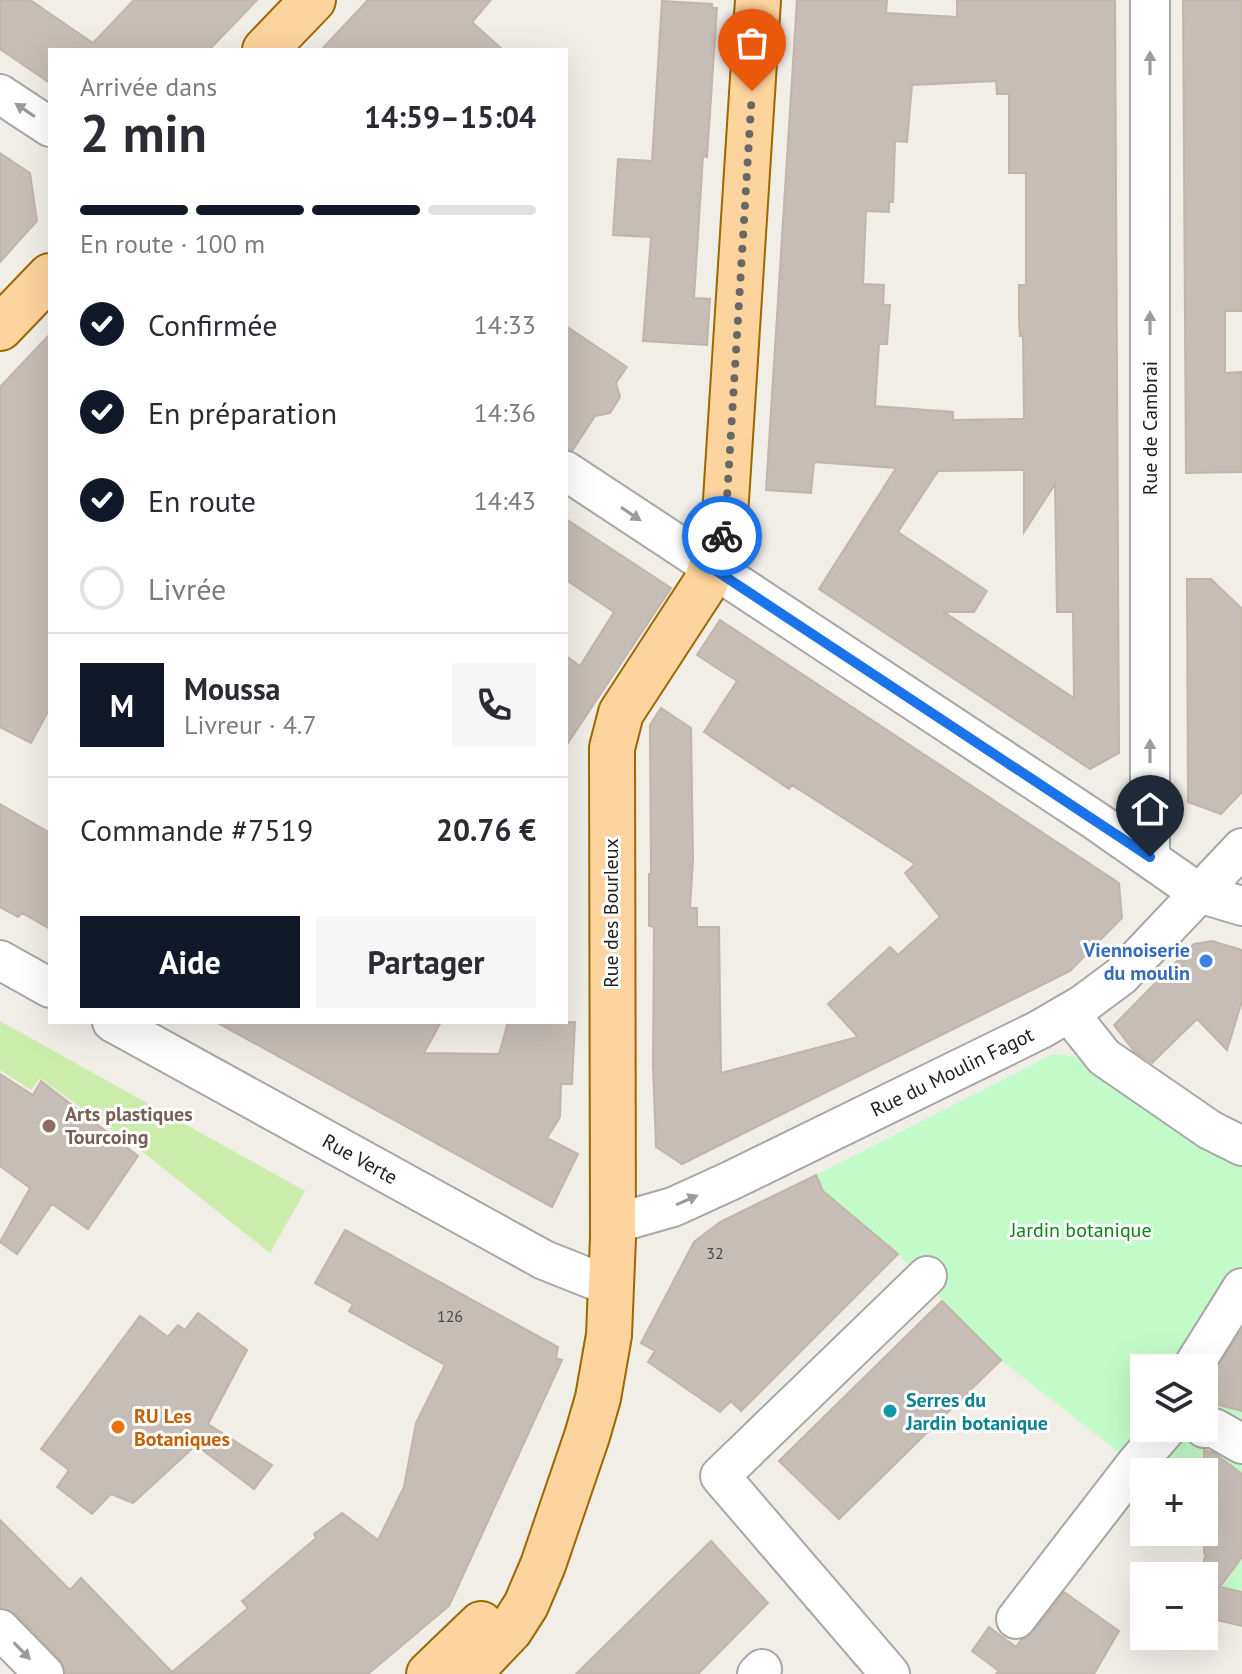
<!DOCTYPE html>
<html lang="fr">
<meta charset="utf-8">
<style>
body{margin:0;font-family:"PT Sans",sans-serif;background:#f7f7f7;color:#2b2b33;height:100vh;display:flex;flex-direction:column;font-size:30px;white-space:nowrap}
*{box-sizing:border-box;margin:0}
p{font-size:26px;color:#7c7c81}
.icon{flex:none;width:44px;height:44px;fill:none;stroke:currentColor;stroke-width:2;stroke-linecap:round;stroke-linejoin:round}
.map{position:relative;flex:1;overflow:hidden}
.side{position:absolute;left:48px;top:48px;width:520px;height:976px;display:flex;flex-direction:column;background:#fff;border-radius:0px;box-shadow:0 8px 32px #0002}
.side>*{flex:none}
.controls{position:absolute;left:1130px;top:1354px;display:grid;gap:16px}
.controls a{display:grid;place-items:center;width:88px;height:88px;border-radius:0px;background:#fff;box-shadow:0 8px 32px #0002;font-size:40px}
.pin{position:absolute;display:grid;place-items:center;width:68px;height:68px;color:#fff;margin:-82px -34px;border-radius:50% 50% 50% 0;rotate:-45deg;box-shadow:0 0 8px #0007}
.pin .icon{rotate:45deg}
.courier{position:absolute;display:grid;place-items:center;width:80px;height:80px;margin:-40px;border:6px solid #1a73e8;border-radius:50%;background:#fff;color:#222;box-shadow:0 2px 10px #0007}
.head em{font-style:normal;font-weight:600}
.head div{display:flex;flex-direction:column-reverse}
.head{display:flex;align-items:center;justify-content:space-between;height:136px;padding:0 32px}
h1{font-size:52px;font-weight:600;line-height:60px}
.bar{display:grid;grid-template-columns:repeat(4,1fr);gap:12px 8px;align-content:center;height:96px;padding:0 32px}
.bar i{height:10px;border-radius:6px;background:#e1e1e2}
.bar .on{background:#111827}
.bar p{grid-column:span 4}
.line{display:flex;align-items:center;gap:20px;padding:0 32px;border-top:2px solid #e1e1e2}
.line div{flex:1}
.round{display:grid;place-items:center;flex:none;width:84px;height:84px;border-radius:0px;background:#f7f7f7}
ol{padding:0 32px;list-style:none}
li{display:flex;align-items:center;gap:24px;height:88px}
li p{margin-inline-start:auto}
li .icon{padding:8px;border-radius:50%;background:#111827;color:#fff;stroke-width:4}
li:last-child{color:#7c7c81}
li i{width:44px;height:44px;border:4px solid #e1e1e2;border-radius:50%}
.button{display:flex;gap:16px;margin-top:auto;padding:16px 32px}
.button a{flex:1;height:92px;border-radius:0px;background:#111827;color:#fff;font-size:32px;font-weight:600;line-height:92px;text-align:center}
.button a+a{background:#f7f7f7;color:#2b2b33}
.map>svg:first-child{display:block}
.grass{fill:#ccecac}
.park{fill:#c3fbc8;fill-rule:evenodd}
.building{fill:#c6bdb6;stroke:#c3b4a8;stroke-width:2;fill-rule:evenodd}
.lines{fill:none;stroke-linecap:round;stroke-linejoin:round}
.minor-casing{stroke:#a7a7a7;stroke-width:42}
.major-casing{stroke:#9c6800;stroke-width:48}
.minor{stroke:#fff;stroke-width:38}
.major{stroke:#fed49e;stroke-width:44}
.oneway{fill:#9b9b9b}
.done{stroke:#696866;stroke-width:8;stroke-dasharray:0 14.4}
.route{stroke:#1a73e8;stroke-width:10}
.shop-dot{fill:#3f7fe0;stroke:#fff;stroke-width:3}
.education-dot{fill:#8d6e63;stroke:#fff;stroke-width:3}
.culture-dot{fill:#0f9aa8;stroke:#fff;stroke-width:3}
.food-dot{fill:#e8710a;stroke:#fff;stroke-width:3}
.labels{text-anchor:middle;stroke-width:6;stroke-linejoin:round;paint-order:stroke}
.number-label{font-size:16px;fill:#4a4746}
.street-label{font-size:20px;fill:#202020;stroke:#fff}
.shop-label{font-size:20px;font-weight:bold;fill:#366cbe;stroke:#fff;text-anchor:end}
.education-label{font-size:20px;font-weight:bold;fill:#785e54;stroke:#fff;text-anchor:start}
.park-label{font-size:20px;fill:#098412;stroke:#fff}
.culture-label{font-size:20px;font-weight:bold;fill:#0d838f;stroke:#fff;text-anchor:start}
.food-label{font-size:20px;font-weight:bold;fill:#c56008;stroke:#fff;text-anchor:start}
</style>
<div class="map">
<svg width="1242" height="1674" viewBox="0 0 1242 1674">
<rect width="100%" height="100%" fill="#f1ede7"/>
<path class="grass" d="M 0,1021 L 305,1191 L 270,1253 L 144,1153 L 40,1078 L 31,1090 L 0,1070 Z"/>
<path class="park" d="M 1053,1054 L 1087,1058 L 1242,1132 L 1242,1474 C 1229,1470 1198,1457 1188,1458 L 1177,1472 L 1144,1472 L 1001,1360 L 898,1254 L 823,1191 L 816,1175 ZM 1144,1368 L 1204,1368 L 1204,1428 L 1144,1428 Z
M 1242,1559 L 1242,1592 L 1222,1587 Z"/>
<path class="building" d="M 0,0 L 30,0 L 93,43 L 134,0 L 257,0 L 209,50 L 50,50 L 50,83 L 0,49 Z
M 368,0 L 491,0 L 472,22 L 503,50 L 321,50 Z
M 797,0 L 887,0 L 886,13 L 957,17 L 957,0 L 1115,0 L 1119,753 L 1090,769 L 819,589 L 896,468 L 814,462 L 811,493 L 766,490 ZM 996,81 L 997,94 L 1009,94 L 1009,173 L 1026,173 L 1026,285 L 1019,285 L 1019,320 L 1020,336 L 1023,336 L 1024,419 L 953,420 L 953,412 L 875,406 L 879,344 L 887,344 L 890,305 L 883,305 L 884,285 L 863,284 L 866,211 L 889,212 L 889,202 L 893,202 L 895,141 L 907,142 L 912,85 ZM 1024,470 L 1024,532 L 1055,484 L 1057,612 L 1073,612 L 1074,698 L 944,612 L 974,612 L 987,591 L 898,532 L 938,471 Z
M 1183,0 L 1242,0 L 1242,311 L 1225,311 L 1225,373 L 1242,372 L 1242,472 L 1186,473 Z
M 662,1 L 712,4 L 712,8 L 717,8 L 707,157 L 703,156 L 694,298 L 710,299 L 707,345 L 643,341 L 651,237 L 613,235 L 618,159 L 652,161 Z
M 0,153 L 30,173 L 37,221 L 0,262 Z
M 566,326 L 627,367 L 616,383 L 620,397 L 610,413 L 595,416 L 572,451 L 566,449 Z
M 50,334 L 50,708 L 31,743 L 0,727 L 0,387 Z
M 566,519 L 671,588 L 566,746 L 566,656 L 580,666 L 614,612 L 566,580 Z
M 1187,579 L 1211,579 L 1242,609 L 1242,792 L 1221,814 L 1188,802 Z
M 720,620 L 1119,883 L 1122,918 L 1070,971 L 682,1164 L 656,1147 L 653,1067 L 654,927 L 649,926 L 649,874 L 651,874 L 650,725 L 661,708 L 691,728 L 693,860 L 690,908 L 697,908 L 697,927 L 719,927 L 721,1073 L 858,1037 L 828,1004 L 890,947 L 898,955 L 940,917 L 905,873 L 915,864 L 792,785 L 789,789 L 704,732 L 737,681 L 697,655 Z
M 0,804 L 50,833 L 50,929 L 22,913 L 18,917 L 0,907 Z
M 1212,941 L 1242,950 L 1242,1001 L 1227,1050 L 1197,1019 L 1152,1063 L 1134,1051 L 1114,1025 L 1194,944 Z
M 216,1022 L 441,1022 L 424,1053 L 499,1054 L 508,1022 L 575,1022 L 572,1084 L 561,1084 L 560,1117 L 547,1138 L 578,1154 L 552,1207 Z
M 0,1074 L 33,1095 L 41,1081 L 138,1156 L 88,1229 L 52,1204 L 17,1254 L 0,1242 L 30,1188 L 0,1166 Z
M 816,1175 L 823,1191 L 898,1254 L 741,1411 L 731,1401 L 720,1412 L 648,1362 L 655,1351 L 641,1343 L 694,1242 L 720,1222 Z
M 345,1230 L 558,1347 L 556,1358 L 562,1360 L 449,1606 L 368,1674 L 65,1674 L 60,1659 L 16,1614 L 0,1608 L 0,1520 L 70,1590 L 81,1578 L 172,1672 L 248,1608 L 242,1601 L 316,1538 L 314,1534 L 342,1513 L 378,1540 L 404,1487 L 416,1423 L 445,1365 L 349,1311 L 353,1304 L 315,1283 Z
M 942,1301 L 1001,1360 L 839,1519 L 779,1461 Z
M 198,1313 L 247,1350 L 208,1424 L 272,1465 L 254,1489 L 196,1445 L 133,1503 L 111,1494 L 92,1514 L 57,1487 L 69,1470 L 41,1449 L 140,1316 L 168,1337 L 178,1325 L 185,1330 Z
M 1242,1330 L 1242,1411 L 1204,1401 L 1204,1386 Z
M 1204,1450 L 1214,1453 L 1242,1474 L 1242,1557 L 1220,1587 L 1242,1592 L 1242,1626 L 1204,1617 L 1204,1559 L 1206,1556 L 1204,1554 Z
M 711,1541 L 768,1603 L 698,1674 L 576,1674 Z
M 1064,1592 L 1119,1631 L 1094,1674 L 996,1674 L 999,1671 L 972,1651 L 989,1627 L 1016,1647 L 1021,1640 L 1033,1632 Z"/>
<g class="lines">
<g class="minor-casing">
<path id="minor" d="M 1150,0 L 1150,857
M 0,94 L 50,127
M 566,471 L 1096,821 L 1199,893 L 1242,906
M 0,960 L 50,988
M 1069,1013 L 1104,1057 L 1210,1130 L 1242,1146
M 112,1022 L 544,1260 L 612,1287
M 613,1224 L 673,1207 L 730,1181 L 1039,1030 L 1082,1005 L 1121,976 L 1242,848
M 1192,1368 L 1242,1288
M 1204,1428 L 1214,1428 L 1242,1444
M 1016,1619 L 1135,1465 L 1167,1428
M 0,1629 L 44,1674
M 757,1674 L 762,1669
M 890,1674 L 720,1476 L 927,1276"/>
</g>
<g class="major-casing">
<path id="major" d="M 265,50 L 313,0
M 0,328 L 50,276
M 429,1674 L 481,1624
M 468,1674 L 510,1630 L 526,1605 L 543,1565 L 587,1436 L 598,1398 L 609,1335 L 613,1238 L 612,748 L 621,713 L 705,584 L 724,531 L 758,0"/>
</g>
<use href="#minor" class="minor"/>
<use href="#major" class="major"/>
</g>
<defs><path id="oneway-solid" d="M-6-.8H1V-3.2L6.5 0L1 3.2V.8H-6Z" transform="scale(2)"/></defs>
<g class="oneway">
<use href="#oneway-solid" transform="translate(1150 63) rotate(-90)"/>
<use href="#oneway-solid" transform="translate(25 110) rotate(-146)"/>
<use href="#oneway-solid" transform="translate(1150 323) rotate(-90)"/>
<use href="#oneway-solid" transform="translate(631 514) rotate(34)"/>
<use href="#oneway-solid" transform="translate(1150 751) rotate(-90)"/>
<use href="#oneway-solid" transform="translate(687 1200) rotate(-24)"/>
<use href="#oneway-solid" transform="translate(22 1651) rotate(46)"/>
</g>
<g class="lines">
<path class="done" d="M 722,536 L 726,514 L 752,91"/>
<path class="route" d="M 722,536 L 712,568 L 1150,857"/>
</g>
<circle class="shop-dot" cx="1206" cy="961" r="8"/>
<circle class="education-dot" cx="49" cy="1126" r="8"/>
<circle class="culture-dot" cx="890" cy="1411" r="8"/>
<circle class="food-dot" cx="118" cy="1427" r="8"/>
<g class="labels">
<g class="number-label">
<text x="715" y="1259">32</text>
<text x="450" y="1322">126</text>
</g>
<g class="street-label">
<text transform="translate(1150 428) rotate(-90)" y="7">Rue de Cambrai</text>
<text transform="translate(611 913) rotate(-90)" y="7">Rue des Bourleux</text>
<text transform="translate(952 1072) rotate(-26)" y="7">Rue du Moulin Fagot</text>
<text transform="translate(360 1159) rotate(29)" y="7">Rue Verte</text>
</g>
<g class="shop-label">
<text x="1190" y="957">Viennoiserie<tspan x="1190" dy="23">du moulin</tspan></text>
</g>
<g class="education-label">
<text x="65" y="1121">Arts plastiques<tspan x="65" dy="23">Tourcoing</tspan></text>
</g>
<g class="park-label">
<text x="1081" y="1237">Jardin botanique</text>
</g>
<g class="culture-label">
<text x="906" y="1407">Serres du<tspan x="906" dy="23">Jardin botanique</tspan></text>
</g>
<g class="food-label">
<text x="134" y="1423">RU Les<tspan x="134" dy="23">Botaniques</tspan></text>
</g>
</g>
</svg>
<div class="controls">
<a><svg class="icon" aria-label="layers" viewBox="0 0 24 24"><path d="M12 4l9 5-9 5-9-5zM3 14l9 5 9-5"/></svg></a>
<a>+</a>
<a>−</a>
</div>
<div class="pin" style="left:752px;top:91px;background:#ea580c"><svg class="icon" aria-label="bag" viewBox="0 0 24 24"><path d="M5 8h14l-1 12H6zM9 8a3 3 0 0 1 6 0"/></svg></div>
<div class="pin" style="left:1150px;top:857px;background:#1f2937"><svg class="icon" aria-label="home" viewBox="0 0 24 24"><path d="M3 11l9-7 9 7M6 9v11h12V9"/></svg></div>
<div class="courier" style="left:722px;top:536px"><svg class="icon" aria-label="bike" viewBox="0 0 24 24"><circle cx="6" cy="16" r="4"/><circle cx="18" cy="16" r="4"/><path d="M6 16l4-8h5l3 8M10 8l3 8H6M13 5h3"/></svg></div>
<section class="side">
<div class="head"><div><h1>2 min</h1><p>Arrivée dans</p></div><em>14:59–15:04</em></div>
<div class="bar"><i class="on"></i><i class="on"></i><i class="on"></i><i></i><p>En route · 100 m</p></div>
<ol>
<li><svg class="icon" aria-label="check" viewBox="0 0 24 24"><path d="M5 12l5 5 9-10"/></svg>Confirmée<p>14:33</p></li>
<li><svg class="icon" aria-label="check" viewBox="0 0 24 24"><path d="M5 12l5 5 9-10"/></svg>En préparation<p>14:36</p></li>
<li><svg class="icon" aria-label="check" viewBox="0 0 24 24"><path d="M5 12l5 5 9-10"/></svg>En route<p>14:43</p></li>
<li><i></i>Livrée</li>
</ol>
<div class="line" style="height:144px"><b class="round" style="background:#111827;color:#fff">M</b><div><b>Moussa</b><p>Livreur · 4.7</p></div><a class="round"><svg class="icon" aria-label="phone" viewBox="0 0 24 24"><path d="M5 4h4l2 5-3 2q2 4 5 5l2-3 5 2v4C11 20 4 13 5 4z"/></svg></a></div>
<div class="line" style="height:104px"><div>Commande #7519</div><b>20.76 €</b></div>
<div class="button"><a>Aide</a><a>Partager</a></div>
</section>
</div>
